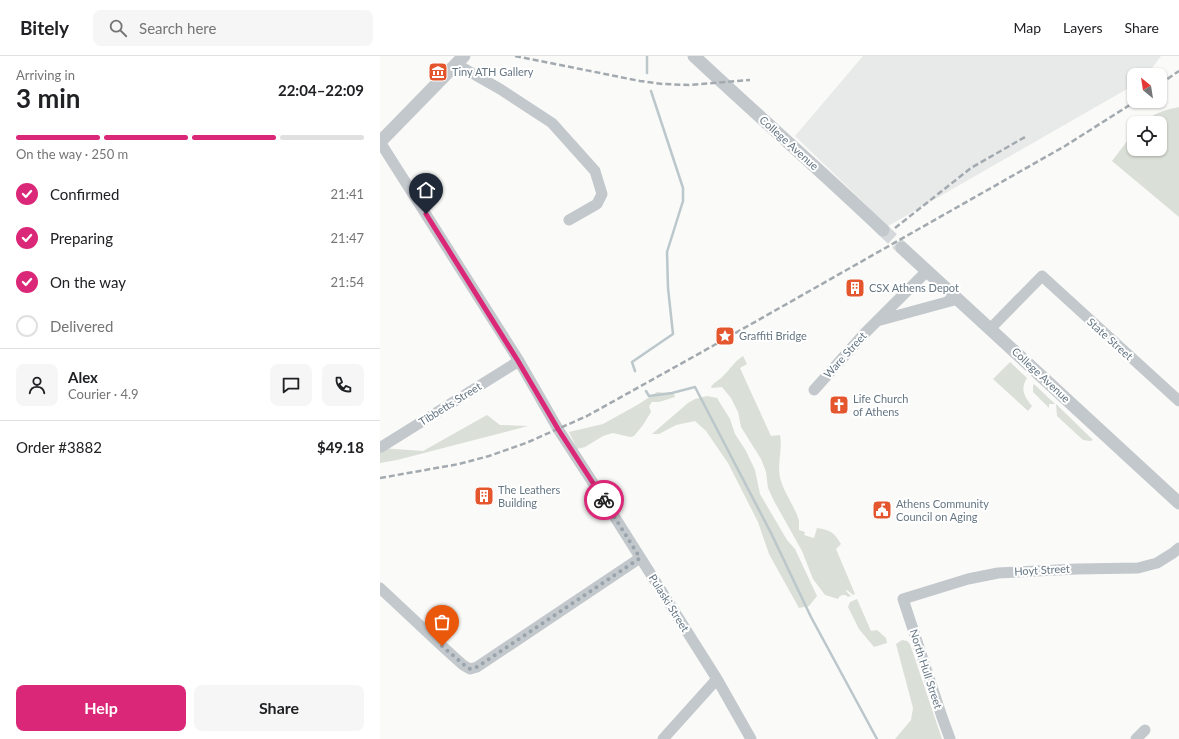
<!DOCTYPE html>
<meta charset="utf-8">
<style>
body{margin:0;font-family:Lato,sans-serif;background:#f6f6f6;color:#202124;height:100vh;display:flex;flex-direction:column;font-size:15px;white-space:nowrap}
*{box-sizing:border-box;margin:0}
p{font-size:13px;color:#757577}
.icon{flex:none;width:22px;height:22px;fill:none;stroke:currentColor;stroke-width:2;stroke-linecap:round;stroke-linejoin:round}
.map{position:relative;flex:1;overflow:hidden}
.panel{display:flex;flex-direction:column;background:#fff;width:380px}
.panel>*{flex:none}
.needle{width:26px;rotate:330deg}
.tools{position:absolute;left:747px;top:12px;display:grid;gap:8px}
.tools a{display:grid;place-items:center;width:40px;height:40px;border-radius:8px;background:#fff;box-shadow:0 1px 3px #0004;font-size:20px}
.pin{position:absolute;display:grid;place-items:center;width:34px;height:34px;color:#fff;margin:-41px -17px;border-radius:50% 50% 50% 0;rotate:-45deg;box-shadow:0 0 4px #0007}
.pin .icon{rotate:45deg}
.courier{position:absolute;display:grid;place-items:center;width:40px;height:40px;margin:-20px;border:3px solid #db2777;border-radius:50%;background:#fff;color:#222;box-shadow:0 1px 5px #0007}
.headline em{font-style:normal;font-weight:700}
.headline div{display:flex;flex-direction:column-reverse}
.headline{display:flex;align-items:center;justify-content:space-between;height:68px;padding:0 16px}
h1{font-size:26px;font-weight:700;line-height:30px}
.bar{display:grid;grid-template-columns:repeat(4,1fr);gap:6px 4px;align-content:center;height:48px;padding:0 16px}
.bar i{height:5px;border-radius:3px;background:#e0e0e0}
.bar .selected{background:#db2777}
.bar p{grid-column:span 4}
.line{display:flex;align-items:center;gap:10px;padding:0 16px;border-top:1px solid #e0e0e0}
.line div{flex:1}
.round{display:grid;place-items:center;flex:none;width:42px;height:42px;border-radius:8px;background:#f6f6f6}
ol{padding:0 16px;list-style:none}
li{display:flex;align-items:center;gap:12px;height:44px}
li p{margin-inline-start:auto}
li .icon{padding:4px;border-radius:50%;background:#db2777;color:#fff;stroke-width:4}
li:last-child{color:#757577}
li i{width:22px;height:22px;border:2px solid #e0e0e0;border-radius:50%}
.primary-button{display:flex;gap:8px;margin-top:auto;padding:8px 16px}
.primary-button a{flex:1;height:46px;border-radius:8px;background:#db2777;color:#fff;font-size:16px;font-weight:700;line-height:46px;text-align:center}
.primary-button a+a{background:#f6f6f6;color:#202124}
header{display:flex;align-items:center;gap:24px;box-sizing:border-box;height:56px;padding:0 20px;background:#fff;border-bottom:1px solid #e0e0e0}
header strong{font-size:19px}
nav{display:flex;gap:22px;margin-inline-start:auto;font-size:14px}
.search{width:280px;height:36px;background:#f6f6f6;display:flex;align-items:center;gap:10px;box-sizing:border-box;padding:0 14px;border-radius:8px;color:#757577;font-size:15px}
main{display:flex;flex:1;min-height:0}
.map>svg:first-child{display:block}
.built{fill:#e8e9e9}
.green{fill:#dadfd7}
.lines{fill:none;stroke-linecap:round;stroke-linejoin:round}
.stream{stroke:#bbc7cb;stroke-width:2.5}
.tertiary-tunnel{stroke:#d5d9db;stroke-width:13;stroke-dasharray:13 6;stroke-linecap:butt}
.minor{stroke:#c3c8cc;stroke-width:11}
.tertiary{stroke:#c3c8cc;stroke-width:13}
.rail{stroke:#a2aab0;stroke-width:2.5;stroke-dasharray:6 3;stroke-linecap:butt}
.done{stroke:#99a4ac;stroke-width:4;stroke-dasharray:0 7.2}
.route{stroke:#db2777;stroke-width:5}
.labels{text-anchor:middle;stroke-width:4;stroke-linejoin:round;paint-order:stroke}
.poi-label{font-size:11px;fill:#657683;stroke:#fff;text-anchor:start}
.street-label{font-size:11px;fill:#657683;stroke:#fff}
</style>
<header>
<strong>Bitely</strong>
<div class="search"><svg class="icon" aria-label="search" viewBox="0 0 24 24"><circle cx="10" cy="10" r="6"/><path d="M15 15l6 6"/></svg>Search here</div>
<nav><a>Map</a><a>Layers</a><a>Share</a></nav>
</header>
<main>
<section class="panel">
<div class="headline"><div><h1>3 min</h1><p>Arriving in</p></div><em>22:04–22:09</em></div>
<div class="bar"><i class="selected"></i><i class="selected"></i><i class="selected"></i><i></i><p>On the way · 250 m</p></div>
<ol>
<li><svg class="icon" aria-label="check" viewBox="0 0 24 24"><path d="M5 12l5 5 9-10"/></svg>Confirmed<p>21:41</p></li>
<li><svg class="icon" aria-label="check" viewBox="0 0 24 24"><path d="M5 12l5 5 9-10"/></svg>Preparing<p>21:47</p></li>
<li><svg class="icon" aria-label="check" viewBox="0 0 24 24"><path d="M5 12l5 5 9-10"/></svg>On the way<p>21:54</p></li>
<li><i></i>Delivered</li>
</ol>
<div class="line" style="height:72px"><a class="round"><svg class="icon" aria-label="person" viewBox="0 0 24 24"><circle cx="12" cy="8" r="4"/><path d="M4 21q1-7 8-7t8 7"/></svg></a><div><b>Alex</b><p>Courier · 4.9</p></div><a class="round"><svg class="icon" aria-label="chat" viewBox="0 0 24 24"><path d="M4 5h16v11H9l-5 4z"/></svg></a><a class="round"><svg class="icon" aria-label="phone" viewBox="0 0 24 24"><path d="M5 4h4l2 5-3 2q2 4 5 5l2-3 5 2v4C11 20 4 13 5 4z"/></svg></a></div>
<div class="line" style="height:52px"><div>Order #3882</div><b>$49.18</b></div>
<div class="primary-button"><a>Help</a><a>Share</a></div>
</section>
<div class="map">
<svg width="799" height="683" viewBox="0 0 799 683">
<rect width="100%" height="100%" fill="#fafaf8"/>
<path class="built" d="M 483,0 L 781,0 L 767,19 L 754,19 L 754,29 L 508,170 L 415,80 Z"/>
<path class="green" d="M 799,51 L 799,161 L 732,105 L 754,76 L 754,93 L 780,93 L 780,67 L 763,67 C 773,57 785,54 799,51 Z
M 363,300 L 367,308 L 360,312 L 391,380 L 400,379 C 403,394 396,410 401,425 C 404,436 418,457 419,465 C 419,468 419,471 419,474 L 425,476 L 424,479 L 434,482 L 437,472 C 450,474 454,476 461,488 L 456,493 L 475,538 L 473,539 L 467,534 L 466,535 L 471,540 L 468,541 C 465,538 463,538 459,541 L 458,543 L 445,539 L 433,523 L 422,495 L 394,445 L 388,432 L 386,416 L 381,403 L 361,371 L 358,356 L 351,342 L 342,331 L 332,332 L 331,331 C 335,325 340,324 344,319 C 352,311 353,307 363,300 Z
M 630,306 L 647,322 C 640,333 644,340 652,350 L 648,355 L 613,323 Z
M 654,328 L 675,348 L 669,348 L 669,352 L 653,336 L 653,330 Z
M 277,336 L 294,338 L 295,341 L 279,346 L 272,346 L 269,350 L 271,356 L 263,369 L 254,380 L 250,381 L 233,377 L 223,380 L 205,391 L 197,393 L 189,376 L 223,368 L 259,348 Z
M 327,340 L 337,342 L 350,363 L 355,378 L 366,395 L 375,414 L 380,438 L 407,484 L 415,493 L 437,540 L 429,550 L 419,552 L 389,498 L 378,466 L 348,407 L 326,375 L 315,365 L 296,369 L 279,378 L 272,378 L 308,347 L 315,343 Z
M 676,348 L 713,384 L 710,385 L 703,384 L 677,360 Z
M 107,359 L 120,369 L 148,370 L 17,404 L 0,407 L 0,392 L 43,395 Z
M 477,543 L 491,575 L 497,574 L 506,582 L 507,587 L 494,591 L 479,573 L 468,551 L 470,546 Z
M 522,584 L 527,585 L 530,588 L 562,683 L 515,683 L 531,664 L 533,652 L 516,588 Z"/>
<g class="lines">
<path class="stream" d="M 267,0 L 267,17
M 255,315 L 252,306 L 293,278 L 288,232 L 287,196 L 303,145 L 303,132 L 271,35
M 266,335 L 269,340 L 292,337 L 315,331 L 391,477 L 431,561 L 497,683"/>
<path class="tertiary-tunnel" d="M 503,174 L 522,192"/>
<path class="minor" d="M 76,8 L 120,33 L 172,67 L 215,115 L 222,138 L 217,148 L 189,164
M 0,86 L 139,305 L 178,373 L 217,433 L 337,623 L 371,683
M 497,265 L 578,243
M 610,273 L 662,220 L 799,345
M 434,334 L 484,278 L 547,215
M 1,391 L 139,305
M 0,532 L 62,590 L 83,609 L 90,613 L 97,611 L 260,502
M 283,683 L 337,623
M 570,683 L 562,661 L 523,543 L 588,523 L 618,517 L 697,513 L 758,512 L 777,507 L 793,497 L 799,492
M 756,683 L 765,674"/>
<path class="tertiary" d="M 314,0 C 377,59 441,115 503,174
M 0,86 L 84,0
M 522,192 L 799,447"/>
<path class="rail" d="M 135,0 L 260,25 L 283,28 L 309,29 L 370,24
M 780,28 L 799,15
M 515,172 L 591,112 L 645,81
M 0,422 L 79,408 L 109,400 L 146,387 L 207,360 L 322,296 L 685,90 L 756,45"/>
</g>
<g class="lines">
<path class="done" d="M 62,590 L 83,608 L 90,613 L 97,611 L 260,502 L 224,444"/>
<path class="route" d="M 46,158 L 138,305 L 178,373 L 224,444"/>
</g>
<defs>
<g id="museum-square" transform="scale(1)"><rect x="-9" y="-9" width="18" height="18" rx="4" fill="#e4572e" stroke="#fff"/><path d="M0-6L6-3V-2H-6V-3ZM-5-1h2V3h-2ZM-1-1h2V3h-2ZM3-1h2V3H3ZM-6 4H6V6H-6Z" fill="#fff"/></g>
<g id="building-square" transform="scale(1)"><rect x="-9" y="-9" width="18" height="18" rx="4" fill="#e4572e" stroke="#fff"/><path d="M-4-6H4V6H1V3H-1V6H-4ZM-2.5-4.3h1.7v1.8h-1.7ZM.8-4.3h1.7v1.8H.8ZM-2.5-1h1.7V.8h-1.7ZM.8-1h1.7V.8H.8Z" fill="#fff"/></g>
<g id="sight-square" transform="scale(1)"><rect x="-9" y="-9" width="18" height="18" rx="4" fill="#e4572e" stroke="#fff"/><path d="M0-6L1.8-2.2L6-1.7L2.9 1.2L3.7 5.4L0 3.3L-3.7 5.4L-2.9 1.2L-6-1.7L-1.8-2.2Z" fill="#fff"/></g>
<g id="church-square" transform="scale(1)"><rect x="-9" y="-9" width="18" height="18" rx="4" fill="#e4572e" stroke="#fff"/><path d="M-1.2-6h2.4v3.5h3.3v2.4h-3.3V6h-2.4V-.1h-3.3v-2.4h3.3Z" fill="#fff"/></g>
<g id="civic-square" transform="scale(1)"><rect x="-9" y="-9" width="18" height="18" rx="4" fill="#e4572e" stroke="#fff"/><path d="M-.6-6.5H3V-4.5H.6V-3L4-1V1h2V6H-6V1h2V-1L-.6-3ZM-1.2 2.5V6h2.4V2.5Z" fill="#fff"/></g>
</defs>
<g fill-rule="evenodd">
<use href="#museum-square" x="58" y="16"/>
<use href="#building-square" x="475" y="232"/>
<use href="#sight-square" x="345" y="280"/>
<use href="#church-square" x="459" y="349"/>
<use href="#building-square" x="104" y="440"/>
<use href="#civic-square" x="502" y="454"/>
</g>
<g class="labels">
<g class="poi-label">
<text x="72" y="20">Tiny ATH Gallery</text>
<text x="489" y="236">CSX Athens Depot</text>
<text x="359" y="284">Graffiti Bridge</text>
<text x="473" y="347">Life Church<tspan x="473" dy="13">of Athens</tspan></text>
<text x="118" y="438">The Leathers<tspan x="118" dy="13">Building</tspan></text>
<text x="516" y="452">Athens Community<tspan x="516" dy="13">Council on Aging</tspan></text>
</g>
<g class="street-label">
<text transform="translate(409 87) rotate(42)" y="4">College Avenue</text>
<text transform="translate(730 283) rotate(42)" y="4">State Street</text>
<text transform="translate(465 299) rotate(-48)" y="4">Ware Street</text>
<text transform="translate(661 319) rotate(43)" y="4">College Avenue</text>
<text transform="translate(70 348) rotate(-32)" y="4">Tibbetts Street</text>
<text transform="translate(662 514) rotate(-3)" y="4">Hoyt Street</text>
<text transform="translate(289 547) rotate(58)" y="4">Pulaski Street</text>
<text transform="translate(546 613) rotate(72)" y="4">North Hull Street</text>
</g>
</g>
</svg>
<div class="tools">
<a><svg class="needle" viewBox="-14 -14 28 28"><path d="M0-13l5 13h-10z" fill="#e53935"/><path d="M0 13l5-13h-10z" fill="#757577"/></svg></a>
<a><svg class="icon" aria-label="locate" viewBox="0 0 24 24"><circle cx="12" cy="12" r="6"/><path d="M12 2v4M12 18v4M2 12h4M18 12h4"/></svg></a>
</div>
<div class="pin" style="left:62px;top:590px;background:#ea580c"><svg class="icon" aria-label="bag" viewBox="0 0 24 24"><path d="M5 8h14l-1 12H6zM9 8a3 3 0 0 1 6 0"/></svg></div>
<div class="pin" style="left:46px;top:158px;background:#1f2937"><svg class="icon" aria-label="home" viewBox="0 0 24 24"><path d="M3 11l9-7 9 7M6 9v11h12V9"/></svg></div>
<div class="courier" style="left:224px;top:444px"><svg class="icon" aria-label="bike" viewBox="0 0 24 24"><circle cx="6" cy="16" r="4"/><circle cx="18" cy="16" r="4"/><path d="M6 16l4-8h5l3 8M10 8l3 8H6M13 5h3"/></svg></div>
</div>
</main>
